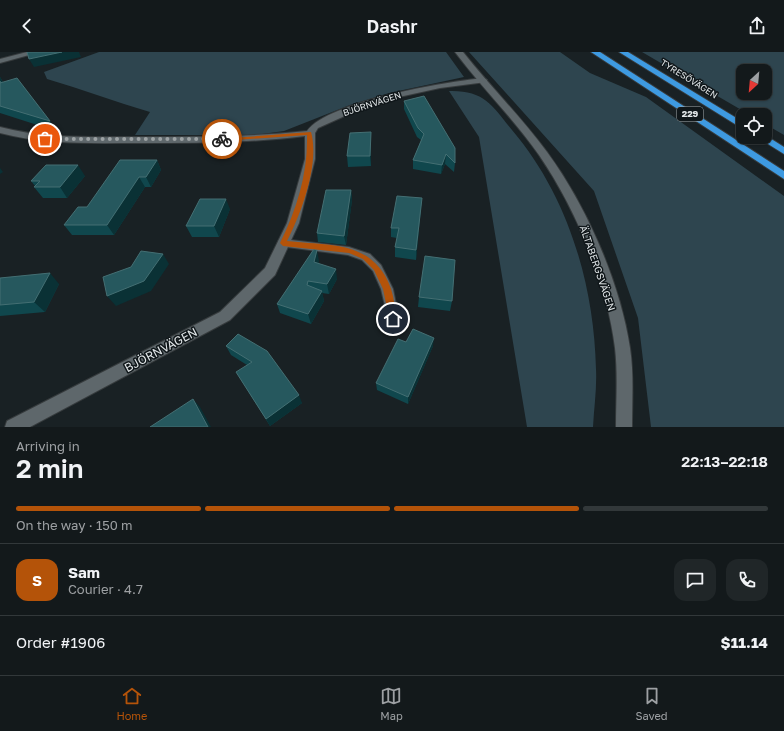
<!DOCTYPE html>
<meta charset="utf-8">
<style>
body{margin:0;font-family:"Golos Text",sans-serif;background:#202628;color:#f1f3f6;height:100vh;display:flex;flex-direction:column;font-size:15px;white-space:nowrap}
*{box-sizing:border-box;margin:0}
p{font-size:13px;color:#9da0a3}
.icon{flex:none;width:22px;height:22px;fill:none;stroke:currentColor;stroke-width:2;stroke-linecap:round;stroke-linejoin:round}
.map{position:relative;height:375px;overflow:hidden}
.drawer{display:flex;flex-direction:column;background:#13191b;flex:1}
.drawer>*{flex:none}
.needle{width:26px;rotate:206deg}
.controls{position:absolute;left:736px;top:12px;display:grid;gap:8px}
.controls a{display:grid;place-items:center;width:36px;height:36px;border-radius:8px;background:#13191b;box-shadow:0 1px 3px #0004,0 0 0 1px #32383a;font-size:20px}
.pin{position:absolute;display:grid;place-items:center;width:34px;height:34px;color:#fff;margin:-17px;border:2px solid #fff;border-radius:50%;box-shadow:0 1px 4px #0007}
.courier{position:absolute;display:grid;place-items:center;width:40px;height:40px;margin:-20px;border:3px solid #b45309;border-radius:50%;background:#fff;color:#222;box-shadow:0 1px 5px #0007}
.headline em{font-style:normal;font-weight:600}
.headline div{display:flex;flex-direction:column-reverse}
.headline{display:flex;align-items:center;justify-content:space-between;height:68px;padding:0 16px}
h1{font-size:26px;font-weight:600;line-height:30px}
.bar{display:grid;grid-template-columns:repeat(4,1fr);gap:6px 4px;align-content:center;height:48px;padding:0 16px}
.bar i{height:5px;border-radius:3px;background:#32383a}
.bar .current{background:#b45309}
.bar p{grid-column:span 4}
.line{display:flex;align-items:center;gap:10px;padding:0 16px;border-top:1px solid #32383a}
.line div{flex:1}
.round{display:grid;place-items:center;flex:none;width:42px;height:42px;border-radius:12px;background:#202628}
header{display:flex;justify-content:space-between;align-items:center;height:52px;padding:0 16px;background:#13191b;font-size:18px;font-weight:600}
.dock{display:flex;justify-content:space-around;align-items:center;height:56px;border-top:1px solid #32383a;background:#13191b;font-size:11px;color:#9da0a3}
.dock a{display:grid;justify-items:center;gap:2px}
.dock .current{color:#b45309}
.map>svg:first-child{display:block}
.green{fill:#2e454f;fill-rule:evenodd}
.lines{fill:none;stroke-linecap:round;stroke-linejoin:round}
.service-casing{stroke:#363b3d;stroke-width:2}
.minor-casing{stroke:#363b3d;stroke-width:2}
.tertiary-casing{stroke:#363b3d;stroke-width:2}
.motorway-casing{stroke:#363b3d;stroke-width:2}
.service{fill:#5e676b;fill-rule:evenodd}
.minor{fill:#5e676b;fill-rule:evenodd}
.tertiary{fill:#5e676b;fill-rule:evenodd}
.motorway{fill:#3e9ae1;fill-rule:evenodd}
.wall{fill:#10474d}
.shaded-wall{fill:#0a3135}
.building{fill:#26585e;stroke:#446f73}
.route{fill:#b45309}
.done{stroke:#9ca2a4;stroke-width:4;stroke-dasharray:0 7.2}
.labels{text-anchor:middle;stroke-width:3;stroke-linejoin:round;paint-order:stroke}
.far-street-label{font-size:9px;fill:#e2e7e9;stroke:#10171a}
.shield{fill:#10171a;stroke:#a3a9ab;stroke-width:1}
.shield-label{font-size:9px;font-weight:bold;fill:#e2e7e9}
.street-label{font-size:10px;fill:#e2e7e9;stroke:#10171a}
.near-street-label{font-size:12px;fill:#e2e7e9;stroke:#10171a}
</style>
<header><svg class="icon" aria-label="back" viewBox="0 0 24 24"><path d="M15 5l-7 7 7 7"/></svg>Dashr<svg class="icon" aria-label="share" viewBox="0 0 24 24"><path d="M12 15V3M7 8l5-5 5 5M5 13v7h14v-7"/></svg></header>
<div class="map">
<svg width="784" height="375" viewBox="0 0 784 375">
<rect width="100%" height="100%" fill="#192124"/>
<path class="green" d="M 99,0 L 446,0 L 464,25 L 389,41 L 350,53 L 284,79 L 255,83 L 135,83 L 150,60 C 115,50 82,37 47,27 L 44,20 Z
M 469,0 L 560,0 L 590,21 L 646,45 L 784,144 L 784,375 L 651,375 L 638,266 L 594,139 Z
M 642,0 L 784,0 L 784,83 L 765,72 L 765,63 L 750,63 ZM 743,19 L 765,19 L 765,41 L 743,41 Z
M 449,39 C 484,38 492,53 512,78 C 568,144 594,232 596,317 C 597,336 594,356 593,375 L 527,375 L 479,85 Z"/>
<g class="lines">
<g class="service-casing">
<path id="service" d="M 283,187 L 349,195 L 370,202 L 381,213 L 393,237 L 399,267 L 397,271 L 393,272 L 389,271 L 381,237 L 373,219 L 362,208 L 348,203 L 279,194 L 278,191 L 279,188 Z"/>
</g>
<g class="minor-casing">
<path id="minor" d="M 27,0 L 40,0 L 0,11 L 0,7 Z
M 483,26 L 487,28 L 486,30 L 440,36 L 399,45 L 358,58 L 318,76 L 315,81 L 315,107 L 299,171 L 275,223 L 230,268 L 30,375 L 5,375 L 7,369 L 220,260 L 265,216 L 287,171 L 305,107 L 305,84 C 250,91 194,91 139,91 C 92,91 46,93 0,81 L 0,75 C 46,87 92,85 139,85 C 196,85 251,85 307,79 C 329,49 446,30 483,26 Z"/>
</g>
<g class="tertiary-casing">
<path id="tertiary" d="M 455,0 L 463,0 C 490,34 521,65 547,100 C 586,153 620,230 630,296 C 634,322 632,349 632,375 L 616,375 C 616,349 618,322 615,296 C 607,231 576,157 539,103 C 514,67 482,36 455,0 Z"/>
</g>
<g class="motorway-casing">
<path id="motorway" d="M 591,0 L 600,0 L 784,119 L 784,127 Z
M 619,0 L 628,0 L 743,70 L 743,77 Z
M 765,83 L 784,95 L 784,102 L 757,85 L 765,85 Z"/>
</g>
<use href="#service" class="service"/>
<use href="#minor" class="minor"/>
<use href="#tertiary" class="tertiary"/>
<use href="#motorway" class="motorway"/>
</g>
<path class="wall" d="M 0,25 L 3,30 L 50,69 L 56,79 L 0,61 Z
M 404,49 L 455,111 L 454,120 L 445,112 L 441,122 L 413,117 L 413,108 L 421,88 L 417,85 L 404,57 Z
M 371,80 L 371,114 L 348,115 L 347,104 Z
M 157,108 L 161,118 L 151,135 L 145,135 L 114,183 L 72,183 L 64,173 L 87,155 Z
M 85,124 L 67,146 L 43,146 L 34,135 L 35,134 L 31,129 Z
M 351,138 L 352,148 L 346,193 L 318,190 L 317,181 Z
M 422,146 L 416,208 L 395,205 L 395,195 L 397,186 L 391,185 L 391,176 Z
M 230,157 L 219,185 L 192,185 L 186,174 Z
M 319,209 L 318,211 L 337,227 L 329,242 L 322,241 L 324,249 L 311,272 L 280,261 L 277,252 Z
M 0,226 L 59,232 L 45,260 L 0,264 Z
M 419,245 L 452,249 L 450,259 L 418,255 Z
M 238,282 L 302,351 L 270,374 L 241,328 L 247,313 L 231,303 L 226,294 Z
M 406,290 L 433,294 L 408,352 L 377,338 L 376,331 Z"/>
<path class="shaded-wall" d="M 62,0 L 79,0 L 81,5 L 34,15 L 29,7 Z
M 0,25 L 3,30 L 7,40 L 0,29 Z
M 371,80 L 371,114 L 370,104 Z
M 446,102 L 445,112 L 441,122 L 442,113 Z
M 157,108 L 161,118 L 151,135 L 146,125 Z
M 78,113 L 85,124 L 67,146 L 60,135 Z
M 0,116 L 3,120 L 0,122 Z
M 139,125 L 145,135 L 114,183 L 107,173 Z
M 351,138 L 352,148 L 346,193 L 344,184 Z
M 422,146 L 421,155 L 416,208 L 416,198 Z
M 226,147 L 230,157 L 219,185 L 214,174 Z
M 317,198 L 319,209 L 316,220 L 314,210 Z
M 163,202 L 169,212 L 151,239 L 116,254 L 107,244 Z
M 336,217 L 337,227 L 329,242 L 327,232 Z
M 50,221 L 59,232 L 45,260 L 34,250 Z
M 322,239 L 324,249 L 311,272 L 308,262 Z
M 434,286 L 433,294 L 408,352 L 408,345 Z
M 299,343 L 302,351 L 270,374 L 266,367 Z
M 193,347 L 200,355 L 211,375 L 208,375 Z"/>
<path class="building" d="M 27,0 L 62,0 L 29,7 Z
M 17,26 L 50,69 L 0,54 L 0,29 L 0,31 Z
M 424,44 L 455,96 L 455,111 L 446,102 L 442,113 L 413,108 L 424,82 L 418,76 L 404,49 Z
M 371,80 L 370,104 L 347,104 L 350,81 Z
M 120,108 L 157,108 L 146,125 L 139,125 L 107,173 L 64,173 L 78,155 L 87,155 Z
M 46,113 L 78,113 L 60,135 L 34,135 L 40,129 L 31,129 Z
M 326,138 L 351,138 L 344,184 L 317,181 Z
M 397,144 L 422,146 L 416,198 L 395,195 L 399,176 L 391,176 Z
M 200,147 L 226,147 L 214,174 L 186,174 Z
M 314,197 L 317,198 L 314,210 L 336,217 L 327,232 L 308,229 L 307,233 L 322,239 L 308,262 L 277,252 Z
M 141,199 L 163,202 L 144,229 L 107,244 L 103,225 L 131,215 Z
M 425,204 L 455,208 L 452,249 L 419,245 Z
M 50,221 L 34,250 L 0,253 L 0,226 Z
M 413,277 L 434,286 L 408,345 L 376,331 L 398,287 L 406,290 Z
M 238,282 L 267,299 L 299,343 L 266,367 L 236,320 L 252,310 L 226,294 Z
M 193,347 L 208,375 L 150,375 Z"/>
<path class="route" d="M 311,80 C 320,111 301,162 287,189 C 330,194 374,188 391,237 C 394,246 395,257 397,267 L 396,270 L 390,270 L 383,237 L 374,218 L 363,207 L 349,201 L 283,194 L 280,191 C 297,157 308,121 307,83 L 222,89 L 219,87 Z"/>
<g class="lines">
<path class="done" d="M 45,87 L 222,87"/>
</g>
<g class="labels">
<g class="far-street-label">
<text transform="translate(689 27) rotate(32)" y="3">TYRESÖVÄGEN</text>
<text transform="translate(372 52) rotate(-18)" y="3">BJÖRNVÄGEN</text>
</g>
<rect class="shield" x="677" y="55" width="26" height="14" rx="3"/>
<g class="shield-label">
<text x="690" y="65">229</text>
</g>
<g class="street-label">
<text transform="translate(598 216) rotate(71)" y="4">ÄLTABERGSVÄGEN</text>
</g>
<g class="near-street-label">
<text transform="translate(161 298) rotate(-28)" y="4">BJÖRNVÄGEN</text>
</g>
</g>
</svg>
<div class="controls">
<a><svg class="needle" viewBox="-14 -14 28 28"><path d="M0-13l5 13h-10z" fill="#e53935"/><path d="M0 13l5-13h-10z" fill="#9da0a3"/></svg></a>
<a><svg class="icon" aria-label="locate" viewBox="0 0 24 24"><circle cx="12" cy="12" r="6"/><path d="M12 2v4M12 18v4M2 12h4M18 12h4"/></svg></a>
</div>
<div class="pin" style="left:45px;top:87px;background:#ea580c"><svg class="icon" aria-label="bag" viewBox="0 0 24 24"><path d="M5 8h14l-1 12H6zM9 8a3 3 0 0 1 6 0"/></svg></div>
<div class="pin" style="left:393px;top:267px;background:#1f2937"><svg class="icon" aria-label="home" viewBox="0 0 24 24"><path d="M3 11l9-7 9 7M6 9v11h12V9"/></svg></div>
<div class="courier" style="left:222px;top:87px"><svg class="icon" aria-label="bike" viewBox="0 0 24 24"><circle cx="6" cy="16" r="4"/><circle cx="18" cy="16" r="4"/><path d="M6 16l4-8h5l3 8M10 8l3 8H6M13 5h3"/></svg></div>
</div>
<section class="drawer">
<div class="headline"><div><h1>2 min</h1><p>Arriving in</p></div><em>22:13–22:18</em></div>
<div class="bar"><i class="current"></i><i class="current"></i><i class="current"></i><i></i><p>On the way · 150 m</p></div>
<div class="line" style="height:72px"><b class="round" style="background:#b45309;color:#fff">S</b><div><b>Sam</b><p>Courier · 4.7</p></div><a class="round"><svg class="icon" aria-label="chat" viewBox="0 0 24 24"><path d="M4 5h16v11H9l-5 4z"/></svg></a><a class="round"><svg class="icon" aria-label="phone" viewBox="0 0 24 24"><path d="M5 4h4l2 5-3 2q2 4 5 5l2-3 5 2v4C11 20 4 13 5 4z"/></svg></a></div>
<div class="line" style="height:52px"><div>Order #1906</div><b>$11.14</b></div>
</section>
<nav class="dock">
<a class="current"><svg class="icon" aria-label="home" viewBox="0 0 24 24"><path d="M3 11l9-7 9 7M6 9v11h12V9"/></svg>Home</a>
<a><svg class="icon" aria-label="map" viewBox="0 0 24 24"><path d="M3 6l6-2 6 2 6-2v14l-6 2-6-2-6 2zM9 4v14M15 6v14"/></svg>Map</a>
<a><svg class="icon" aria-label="saved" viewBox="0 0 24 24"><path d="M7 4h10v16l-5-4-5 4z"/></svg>Saved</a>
</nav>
